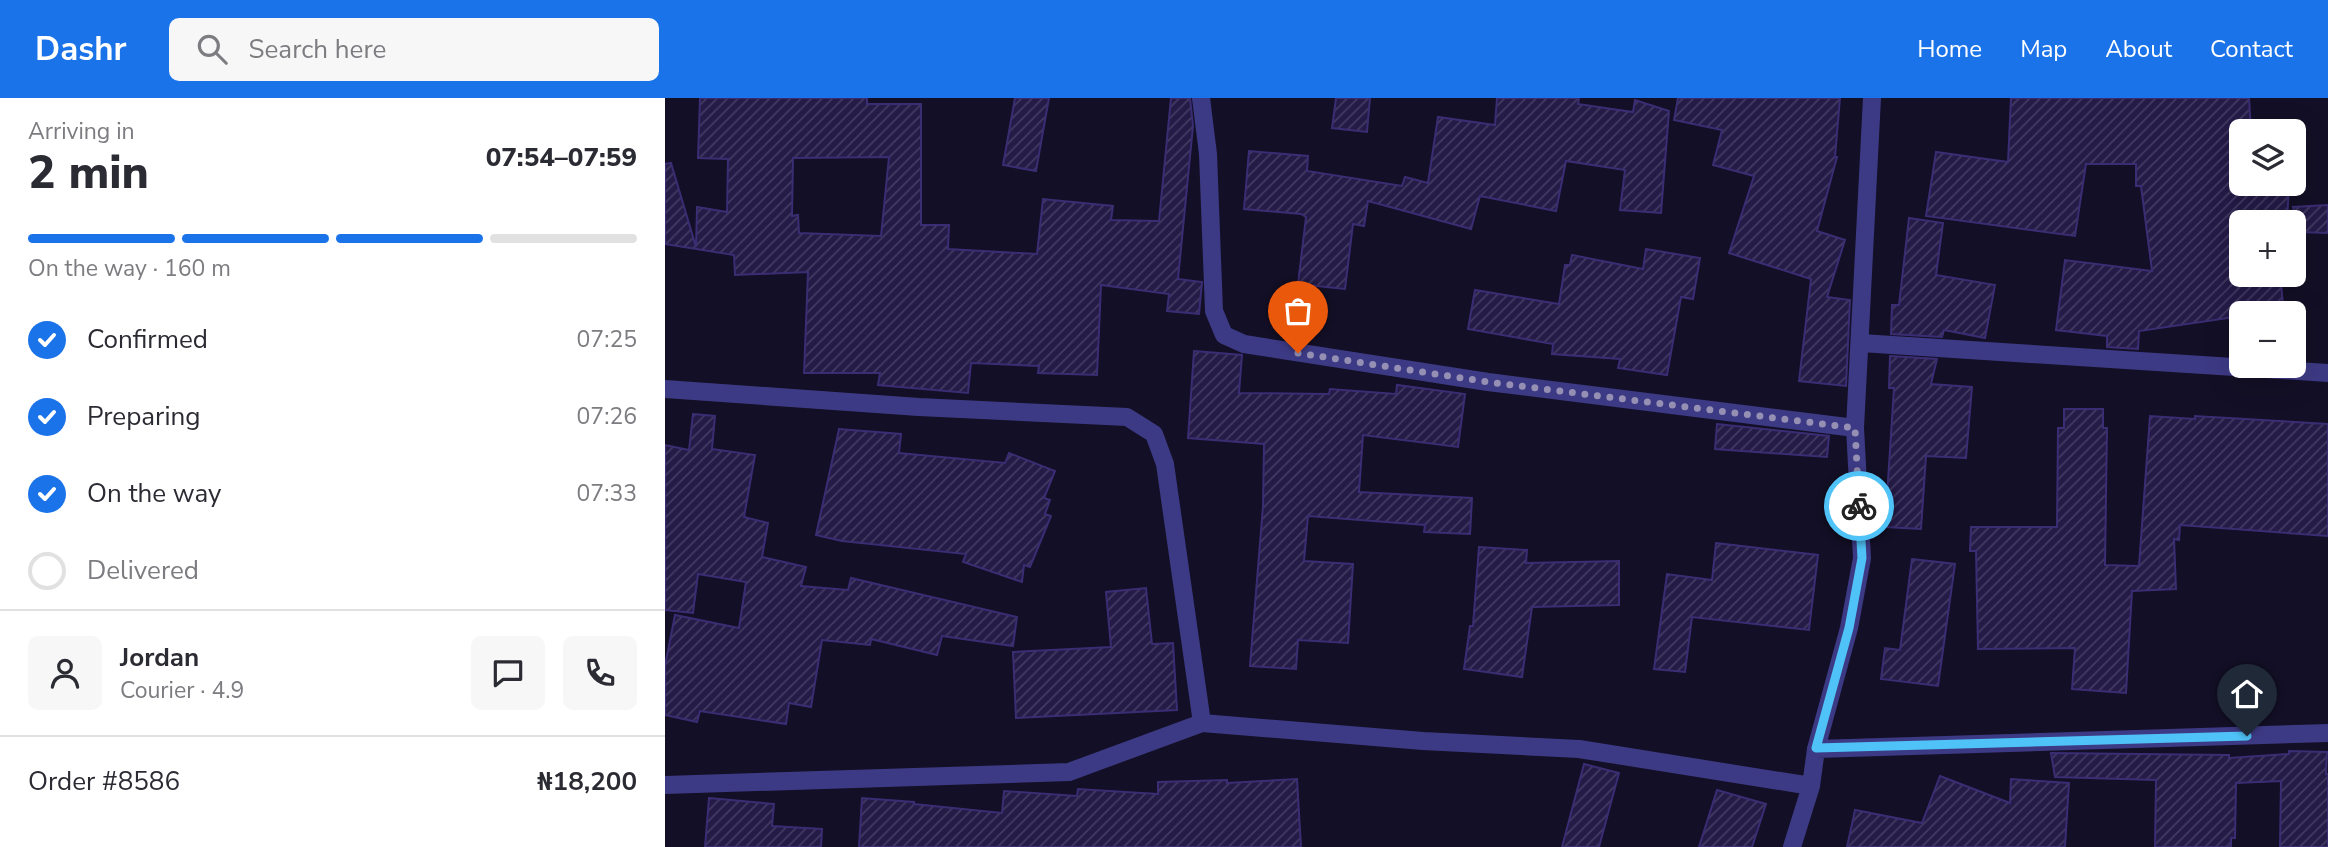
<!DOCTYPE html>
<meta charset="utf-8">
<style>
body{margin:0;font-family:"Nunito Sans",sans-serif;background:#f7f7f7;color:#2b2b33;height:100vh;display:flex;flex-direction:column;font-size:26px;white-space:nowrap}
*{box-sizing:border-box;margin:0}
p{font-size:23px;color:#7c7c81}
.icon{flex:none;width:38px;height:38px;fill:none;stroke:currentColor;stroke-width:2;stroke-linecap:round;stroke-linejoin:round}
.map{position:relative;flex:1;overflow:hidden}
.details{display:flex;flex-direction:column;background:#fff;width:665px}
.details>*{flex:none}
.buttons{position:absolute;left:1564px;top:21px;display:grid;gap:14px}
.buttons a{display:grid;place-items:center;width:77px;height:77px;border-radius:10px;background:#fff;box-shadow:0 7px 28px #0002;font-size:35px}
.pin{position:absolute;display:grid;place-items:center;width:60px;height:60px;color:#fff;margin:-72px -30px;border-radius:50% 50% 50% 0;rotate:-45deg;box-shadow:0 0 7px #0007}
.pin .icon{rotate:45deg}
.courier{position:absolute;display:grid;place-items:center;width:70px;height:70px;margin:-35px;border:5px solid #4fc3f7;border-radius:50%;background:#fff;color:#222;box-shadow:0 2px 9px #0007}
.head em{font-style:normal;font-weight:800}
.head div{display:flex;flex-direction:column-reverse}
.head{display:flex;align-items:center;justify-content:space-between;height:119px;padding:0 28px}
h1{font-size:46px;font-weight:800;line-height:52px}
.bar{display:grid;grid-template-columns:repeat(4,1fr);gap:10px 7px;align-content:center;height:84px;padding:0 28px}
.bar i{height:9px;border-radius:5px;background:#e1e1e2}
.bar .active{background:#1a73e8}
.bar p{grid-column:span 4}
.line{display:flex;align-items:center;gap:18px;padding:0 28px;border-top:2px solid #e1e1e2}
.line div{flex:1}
.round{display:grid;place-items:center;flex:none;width:74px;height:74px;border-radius:10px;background:#f7f7f7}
ol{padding:0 28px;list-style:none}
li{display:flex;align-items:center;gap:21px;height:77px}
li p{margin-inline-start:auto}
li .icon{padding:7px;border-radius:50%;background:#1a73e8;color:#fff;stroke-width:4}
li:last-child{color:#7c7c81}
li i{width:38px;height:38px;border:4px solid #e1e1e2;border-radius:50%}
header{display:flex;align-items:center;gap:42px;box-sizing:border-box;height:98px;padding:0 35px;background:#1a73e8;color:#fff}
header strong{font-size:33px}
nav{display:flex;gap:38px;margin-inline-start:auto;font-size:24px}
.search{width:490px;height:63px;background:#f7f7f7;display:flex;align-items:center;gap:18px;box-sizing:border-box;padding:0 24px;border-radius:10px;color:#7c7c81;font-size:26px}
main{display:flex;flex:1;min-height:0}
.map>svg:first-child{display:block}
.building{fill:url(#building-hatch);stroke:#3b2d73;stroke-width:2;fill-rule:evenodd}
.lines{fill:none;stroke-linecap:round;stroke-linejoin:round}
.minor{stroke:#3d3a85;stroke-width:18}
.done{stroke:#948fb3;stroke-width:7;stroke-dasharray:0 12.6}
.route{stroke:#4fc3f7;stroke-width:9}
</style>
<header>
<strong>Dashr</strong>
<div class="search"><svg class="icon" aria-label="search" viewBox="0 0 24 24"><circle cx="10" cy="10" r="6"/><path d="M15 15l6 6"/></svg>Search here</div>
<nav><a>Home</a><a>Map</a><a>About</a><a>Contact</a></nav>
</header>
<main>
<section class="details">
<div class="head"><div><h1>2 min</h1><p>Arriving in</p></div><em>07:54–07:59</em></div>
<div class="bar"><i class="active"></i><i class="active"></i><i class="active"></i><i></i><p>On the way · 160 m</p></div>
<ol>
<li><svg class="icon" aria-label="check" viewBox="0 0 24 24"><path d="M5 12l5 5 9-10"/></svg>Confirmed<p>07:25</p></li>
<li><svg class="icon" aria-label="check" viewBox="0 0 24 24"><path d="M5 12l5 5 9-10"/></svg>Preparing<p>07:26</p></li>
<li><svg class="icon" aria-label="check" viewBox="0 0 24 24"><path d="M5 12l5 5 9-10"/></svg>On the way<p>07:33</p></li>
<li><i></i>Delivered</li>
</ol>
<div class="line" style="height:126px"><a class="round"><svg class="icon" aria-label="person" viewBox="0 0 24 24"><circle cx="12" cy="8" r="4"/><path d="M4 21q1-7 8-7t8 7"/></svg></a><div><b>Jordan</b><p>Courier · 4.9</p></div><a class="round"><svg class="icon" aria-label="chat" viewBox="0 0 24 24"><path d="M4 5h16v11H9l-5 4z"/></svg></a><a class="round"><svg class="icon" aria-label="phone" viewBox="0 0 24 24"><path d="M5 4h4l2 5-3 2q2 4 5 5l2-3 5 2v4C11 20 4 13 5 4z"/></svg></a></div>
<div class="line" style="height:91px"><div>Order #8586</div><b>₦18,200</b></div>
</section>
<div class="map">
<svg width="1663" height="749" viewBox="0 0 1663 749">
<defs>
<pattern id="building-hatch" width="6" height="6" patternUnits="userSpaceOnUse" patternTransform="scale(1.75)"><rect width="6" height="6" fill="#241b47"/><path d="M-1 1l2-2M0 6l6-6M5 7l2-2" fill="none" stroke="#433b63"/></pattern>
</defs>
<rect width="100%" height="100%" fill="#130f26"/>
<path class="building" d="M 35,0 L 202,0 L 202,6 L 256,6 L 256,127 L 284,127 L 283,151 L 372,156 L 378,101 L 448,108 L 446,122 L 494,123 L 506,0 L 525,0 L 528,28 L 513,181 L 537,184 L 534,216 L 502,213 L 504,196 L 436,187 L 432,277 L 373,275 L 374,268 L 306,265 L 303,295 L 213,287 L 215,275 L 139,275 L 143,174 L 70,177 L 69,157 L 0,146 L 0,66 L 6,65 L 31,149 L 32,109 L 62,114 L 63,61 L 33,60 ZM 224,59 L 216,138 L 134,135 L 133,117 L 127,118 L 128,60 Z
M 350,0 L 384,0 L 371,73 L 338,67 Z
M 671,0 L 705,0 L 702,34 L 667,30 Z
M 832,0 L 914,0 L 913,6 L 968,14 L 970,2 L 1004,13 L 996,115 L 955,112 L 960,72 L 901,63 L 891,113 L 815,98 L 806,131 L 703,103 L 699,128 L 688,126 L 680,191 L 633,186 L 641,119 L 636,116 L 579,111 L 584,53 L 643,58 L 642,73 L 737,88 L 740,79 L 763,85 L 773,19 L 830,27 Z
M 1013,0 L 1175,0 L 1170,59 L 1172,59 L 1152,133 L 1180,142 L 1162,199 L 1185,202 L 1181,288 L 1134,283 L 1146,181 L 1064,155 L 1089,78 L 1048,67 L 1057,32 L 1009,22 Z
M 1346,0 L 1584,0 L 1586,33 L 1577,33 L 1577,86 L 1624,86 L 1622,124 L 1577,124 L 1577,177 L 1615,177 L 1619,215 L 1577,215 L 1577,218 L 1474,233 L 1473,251 L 1442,249 L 1442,238 L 1391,232 L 1400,162 L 1487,173 L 1476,88 L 1471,88 L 1471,66 L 1421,66 L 1410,138 L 1261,118 L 1271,54 L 1343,64 Z
M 1663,107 L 1663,135 L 1635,134 L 1628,109 Z
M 1244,120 L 1278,125 L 1271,177 L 1330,187 L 1320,240 L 1279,232 L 1277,239 L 1226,236 L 1227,207 L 1234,207 Z
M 981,151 L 1035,160 L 1028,201 L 1016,199 L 1002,277 L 953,270 L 955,261 L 887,256 L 888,246 L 803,231 L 810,192 L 894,206 L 900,167 L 905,167 L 907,157 L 978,171 Z
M 529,253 L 577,257 L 574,295 L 664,296 L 665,291 L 731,296 L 732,287 L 800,296 L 793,349 L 698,337 L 694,394 L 807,400 L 805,436 L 759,434 L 760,427 L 643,418 L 639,463 L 688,466 L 683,545 L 633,542 L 631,571 L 585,568 L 598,408 L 599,346 L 523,340 Z
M 1225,258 L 1272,261 L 1266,286 L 1307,289 L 1301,360 L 1261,358 L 1256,431 L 1220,429 L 1229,290 L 1224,290 Z
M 1399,311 L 1438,311 L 1438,330 L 1442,330 L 1440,467 L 1474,468 L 1485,318 L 1530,321 L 1530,318 L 1663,326 L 1663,438 L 1515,427 L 1514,442 L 1509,441 L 1511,491 L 1467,493 L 1461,595 L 1407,591 L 1410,550 L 1313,551 L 1311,453 L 1305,453 L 1306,429 L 1392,429 L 1393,330 L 1399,330 Z
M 28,316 L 50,318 L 47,351 L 90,357 L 79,419 L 103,425 L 97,459 L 141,469 L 136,488 L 183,492 L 186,480 L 352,519 L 348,548 L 277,538 L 272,557 L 206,541 L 205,547 L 157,542 L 146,609 L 124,605 L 121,626 L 35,613 L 32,624 L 0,617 L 0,568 L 10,517 L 74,530 L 81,484 L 33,476 L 28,515 L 0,512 L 0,347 L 24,352 Z
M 1052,326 L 1164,338 L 1162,359 L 1050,351 Z
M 174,331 L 236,336 L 234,355 L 340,365 L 344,355 L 390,373 L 379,400 L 385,402 L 380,416 L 386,418 L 365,469 L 359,467 L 357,484 L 298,464 L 301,456 L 177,443 L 151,437 Z
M 1051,445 L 1153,457 L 1144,532 L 1027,519 L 1020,574 L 989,571 L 1002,476 L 1047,482 Z
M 814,449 L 862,452 L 861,465 L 954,463 L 954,507 L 867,509 L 857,579 L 799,571 L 805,528 L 808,528 Z
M 1247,461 L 1290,466 L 1273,588 L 1216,581 L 1220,550 L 1235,552 Z
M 481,490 L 487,546 L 508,545 L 512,612 L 351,620 L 348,554 L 446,549 L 441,494 Z
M 1624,653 L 1662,654 L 1661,676 L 1663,676 L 1663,749 L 1615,749 L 1616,683 L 1571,685 L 1570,740 L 1566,740 L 1566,749 L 1490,749 L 1491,682 L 1390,679 L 1386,655 L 1564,657 L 1564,660 L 1624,656 Z
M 919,666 L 954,675 L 934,749 L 897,749 Z
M 1275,678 L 1345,705 L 1346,681 L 1404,685 L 1400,749 L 1182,749 L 1190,712 L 1257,725 Z
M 632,681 L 636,749 L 194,749 L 197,700 L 249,704 L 249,706 L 337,715 L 339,693 L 412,698 L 413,691 L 493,696 L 493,684 L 562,682 L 562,685 Z
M 1052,692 L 1101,706 L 1087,749 L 1034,749 Z
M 44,700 L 109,706 L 107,728 L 157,731 L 156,749 L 40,749 Z"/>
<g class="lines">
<path class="minor" d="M 536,0 L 543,56 L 549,213 L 559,237 L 579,246 L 823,284 L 1190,330
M 1196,245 L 1663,275
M 0,291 L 254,309 L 462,319 L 489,336 L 500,366 L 537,625
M 1151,651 L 1663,635
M 0,687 L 404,674 L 537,625 L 758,643 L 914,651 L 1146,688
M 1127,749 L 1146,688 L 1151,651 L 1184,530 L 1197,460 L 1190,330 L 1207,0"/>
</g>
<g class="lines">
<path class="done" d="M 633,255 L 823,284 L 1190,330 L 1194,408"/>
<path class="route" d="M 1194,408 L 1197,460 L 1184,530 L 1151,650 L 1582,638"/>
</g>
</svg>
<div class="buttons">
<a><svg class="icon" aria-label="layers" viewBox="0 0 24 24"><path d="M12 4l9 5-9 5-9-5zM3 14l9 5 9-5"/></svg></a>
<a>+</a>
<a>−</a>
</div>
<div class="pin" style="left:633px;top:255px;background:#ea580c"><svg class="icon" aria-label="bag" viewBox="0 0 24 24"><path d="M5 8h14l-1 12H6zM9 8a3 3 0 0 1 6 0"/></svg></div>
<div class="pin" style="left:1582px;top:638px;background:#1f2937"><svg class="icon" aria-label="home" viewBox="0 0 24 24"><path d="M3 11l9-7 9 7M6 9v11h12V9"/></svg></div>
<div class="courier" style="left:1194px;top:408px"><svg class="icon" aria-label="bike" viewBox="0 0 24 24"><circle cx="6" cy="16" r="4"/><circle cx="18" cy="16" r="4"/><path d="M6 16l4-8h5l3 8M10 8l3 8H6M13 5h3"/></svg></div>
</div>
</main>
